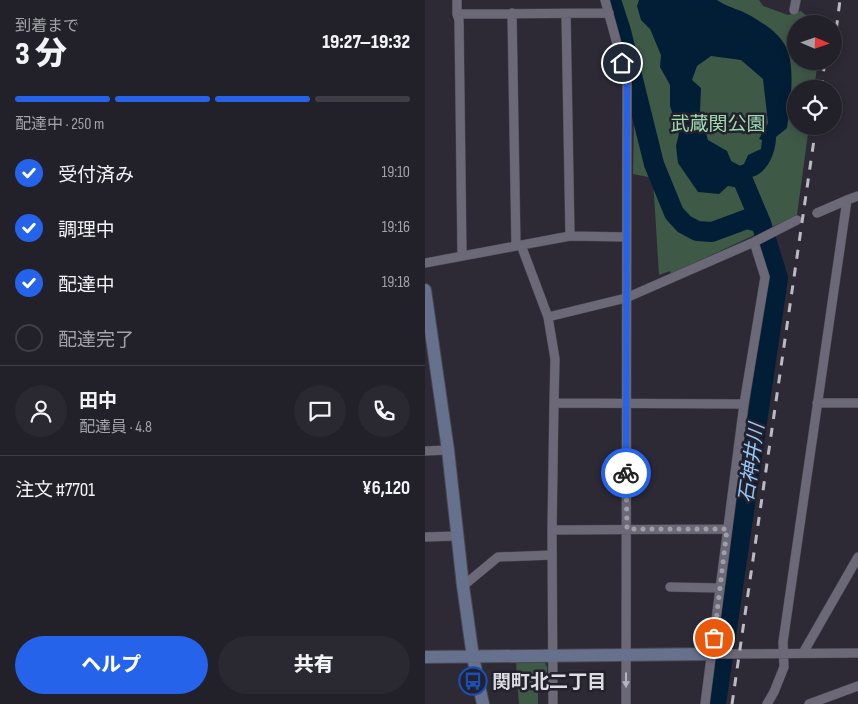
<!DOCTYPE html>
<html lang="ja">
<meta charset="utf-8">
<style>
body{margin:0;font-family:"Sofia Sans Condensed","Noto Sans JP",sans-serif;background:#2a2830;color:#f1f3f6;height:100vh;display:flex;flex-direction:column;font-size:19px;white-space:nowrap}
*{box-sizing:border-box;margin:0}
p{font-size:16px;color:#a2a3a8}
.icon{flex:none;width:28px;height:28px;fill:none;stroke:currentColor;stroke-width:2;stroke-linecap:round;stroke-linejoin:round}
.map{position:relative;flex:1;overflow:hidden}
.sheet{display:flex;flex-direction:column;background:#222028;width:425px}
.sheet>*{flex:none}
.needle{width:32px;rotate:92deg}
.controls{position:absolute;left:362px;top:15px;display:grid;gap:10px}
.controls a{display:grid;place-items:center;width:55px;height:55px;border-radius:50%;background:#222028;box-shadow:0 2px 12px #0003,0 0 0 1px #3f3e45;font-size:25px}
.pin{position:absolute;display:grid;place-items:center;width:42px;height:42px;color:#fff;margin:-21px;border:2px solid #fff;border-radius:50%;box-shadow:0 1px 5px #0007}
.courier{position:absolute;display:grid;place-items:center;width:50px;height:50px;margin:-25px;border:4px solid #2563eb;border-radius:50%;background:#fff;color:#222;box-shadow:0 1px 6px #0007}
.summary em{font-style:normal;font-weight:800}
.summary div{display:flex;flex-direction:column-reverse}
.summary{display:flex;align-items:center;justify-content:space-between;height:85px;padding:0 15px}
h1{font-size:32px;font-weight:800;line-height:38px}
.bar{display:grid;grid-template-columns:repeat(4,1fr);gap:8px 5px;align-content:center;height:60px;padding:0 15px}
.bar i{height:6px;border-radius:4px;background:#3f3e45}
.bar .on{background:#2563eb}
.bar p{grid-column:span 4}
.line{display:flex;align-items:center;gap:12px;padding:0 15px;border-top:1px solid #3f3e45}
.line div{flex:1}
.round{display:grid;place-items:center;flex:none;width:52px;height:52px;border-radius:26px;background:#2a2830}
ol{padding:0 15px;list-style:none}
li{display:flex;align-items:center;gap:15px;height:55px}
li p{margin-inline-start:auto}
li .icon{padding:5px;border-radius:50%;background:#2563eb;color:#fff;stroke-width:4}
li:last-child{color:#a2a3a8}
li i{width:28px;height:28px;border:2px solid #3f3e45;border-radius:50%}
.button{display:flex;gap:10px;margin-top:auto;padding:10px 15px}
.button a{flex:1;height:58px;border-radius:30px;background:#2563eb;color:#fff;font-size:20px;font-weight:800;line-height:58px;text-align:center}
.button a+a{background:#2a2830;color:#f1f3f6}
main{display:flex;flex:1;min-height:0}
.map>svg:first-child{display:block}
.green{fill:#3f5947}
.water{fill:#021e36;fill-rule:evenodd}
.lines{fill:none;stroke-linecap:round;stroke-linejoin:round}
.river{stroke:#021e36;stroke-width:20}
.street-casing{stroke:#494751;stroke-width:10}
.secondary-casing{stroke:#494751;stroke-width:14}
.street{stroke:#6b6977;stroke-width:9}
.secondary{stroke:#66718d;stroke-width:12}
.rail{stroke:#bbb9c2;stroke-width:3;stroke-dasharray:9 9;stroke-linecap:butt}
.oneway{fill:#b5b4be}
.done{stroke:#9f9ea7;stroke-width:5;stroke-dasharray:0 9}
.route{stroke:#2563eb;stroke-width:6}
.labels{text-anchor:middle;stroke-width:5;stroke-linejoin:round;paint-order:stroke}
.park-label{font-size:19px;fill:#9edcb0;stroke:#23212c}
.poi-label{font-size:19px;font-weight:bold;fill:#dddce4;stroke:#23212c;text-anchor:start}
.water-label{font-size:20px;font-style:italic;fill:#94c6f8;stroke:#23212c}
</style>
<main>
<section class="sheet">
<div class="summary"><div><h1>3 分</h1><p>到着まで</p></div><em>19:27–19:32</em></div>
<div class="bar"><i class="on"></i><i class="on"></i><i class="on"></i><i></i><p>配達中 · 250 m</p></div>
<ol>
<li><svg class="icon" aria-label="check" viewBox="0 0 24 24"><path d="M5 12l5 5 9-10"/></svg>受付済み<p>19:10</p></li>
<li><svg class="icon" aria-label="check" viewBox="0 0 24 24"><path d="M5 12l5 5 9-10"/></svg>調理中<p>19:16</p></li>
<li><svg class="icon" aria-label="check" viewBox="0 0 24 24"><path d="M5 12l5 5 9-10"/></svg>配達中<p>19:18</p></li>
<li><i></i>配達完了</li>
</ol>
<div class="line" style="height:90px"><a class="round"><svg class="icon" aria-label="person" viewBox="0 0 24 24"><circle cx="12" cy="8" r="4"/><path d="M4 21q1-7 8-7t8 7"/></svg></a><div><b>田中</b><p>配達員 · 4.8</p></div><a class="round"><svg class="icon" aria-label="chat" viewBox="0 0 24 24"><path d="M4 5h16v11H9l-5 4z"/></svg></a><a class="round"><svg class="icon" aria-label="phone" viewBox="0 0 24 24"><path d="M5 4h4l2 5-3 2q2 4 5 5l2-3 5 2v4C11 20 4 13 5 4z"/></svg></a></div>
<div class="line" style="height:65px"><div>注文 #7701</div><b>¥6,120</b></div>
<div class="button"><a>ヘルプ</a><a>共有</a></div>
</section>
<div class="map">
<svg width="433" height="704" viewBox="0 0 433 704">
<rect width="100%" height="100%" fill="#2d2a36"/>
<path class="green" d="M 191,0 L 334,0 L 338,6 L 363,15 L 376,11 L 391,24 L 371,24 L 371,61 L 393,61 L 389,89 L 371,89 L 371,126 L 384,126 L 372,215 L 246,274 L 245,271 L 234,275 L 228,178 L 208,174 L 210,71 L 199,24 Z
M 119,661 L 122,667 L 122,687 L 113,688 L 113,704 L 94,704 L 91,662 Z"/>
<path class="water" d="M 214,0 L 292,0 C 299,5 308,8 316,11 C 323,14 330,18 337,23 C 346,28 356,37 361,47 C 371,66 365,106 362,128 L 351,137 C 351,151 344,170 330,176 C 328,177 325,177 322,177 L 315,188 L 303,186 L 294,194 L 273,192 L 253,163 L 251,146 L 254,133 L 245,106 L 245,85 L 235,67 L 236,55 L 225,29 L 216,20 L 212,6 ZM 286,56 L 316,60 L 338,79 L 343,123 L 334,139 L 337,140 L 336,149 L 323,155 L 319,164 L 309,168 L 302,151 L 283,140 L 275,112 L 276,88 L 267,80 L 272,66 Z"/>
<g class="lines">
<path class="river" d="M 186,0 L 196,31 L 229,164 L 249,213 L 259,224 L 272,231 L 287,232 L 322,219 L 336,223
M 291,704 L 353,278 L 336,223 L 317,178 L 298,168"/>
<g class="street-casing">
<path id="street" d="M 32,0 L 32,14 L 34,20 L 37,255
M 180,0 L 202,80 L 201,704
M 369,10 L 371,0
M 87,13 L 91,246
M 32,14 L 184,13
M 141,14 L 145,236
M 392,213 L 422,200 L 433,196
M 329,242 L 372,220
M 96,245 L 123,317 L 130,359 L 129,403
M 0,263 L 145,236 L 201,237
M 123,317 L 201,298 L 329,242 L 340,277 L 319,404 L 280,704
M 392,403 L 433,403
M 0,451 L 23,450
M 127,530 L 302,529
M 0,537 L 32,536
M 38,586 L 73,557 L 127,555
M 245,587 L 295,588
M 378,653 L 433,557
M 287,654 L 433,653
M 128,704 L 127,530 L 129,403 L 319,404
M 342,704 L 349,692 L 359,667 L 358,642 L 422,200
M 384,704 L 433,686"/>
</g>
<g class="secondary-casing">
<path id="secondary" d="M 0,290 L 23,450 L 38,586 L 48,657 L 58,704
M 0,657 L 287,654"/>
</g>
<use href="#street" class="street"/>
<use href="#secondary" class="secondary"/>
<path class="rail" d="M 409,47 L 415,0
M 396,89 L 400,61
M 307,704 L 391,126"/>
</g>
<defs><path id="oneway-solid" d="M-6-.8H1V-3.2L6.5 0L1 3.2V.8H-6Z" transform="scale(1.25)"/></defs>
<use class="oneway" href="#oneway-solid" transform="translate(201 680) rotate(90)"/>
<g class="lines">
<path class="done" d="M 201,473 L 202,529 L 302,529 L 289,638"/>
<path class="route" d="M 197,63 L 202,80 L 201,473"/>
</g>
<defs>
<g id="bus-ring" transform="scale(1.4375)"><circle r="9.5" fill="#23212c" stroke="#1a4fb4" stroke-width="1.5"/><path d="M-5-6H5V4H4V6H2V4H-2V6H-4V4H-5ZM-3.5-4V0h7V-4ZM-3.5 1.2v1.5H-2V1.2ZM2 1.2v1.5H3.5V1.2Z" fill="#1a4fb4"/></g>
</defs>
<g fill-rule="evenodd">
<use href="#bus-ring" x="48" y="681"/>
</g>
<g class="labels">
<g class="park-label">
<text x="293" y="130">武蔵関公園</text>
</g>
<g class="poi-label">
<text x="67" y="688">関町北二丁目</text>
</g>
<g class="water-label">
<text transform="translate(326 463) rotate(-82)" y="7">石神井川</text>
</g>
</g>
</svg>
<div class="controls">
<a><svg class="needle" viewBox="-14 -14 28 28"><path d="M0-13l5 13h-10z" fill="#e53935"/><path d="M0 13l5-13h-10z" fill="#a2a3a8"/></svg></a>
<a><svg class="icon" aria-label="locate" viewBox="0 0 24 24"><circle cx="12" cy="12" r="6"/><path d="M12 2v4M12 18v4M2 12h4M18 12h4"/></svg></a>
</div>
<div class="pin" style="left:289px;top:638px;background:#ea580c"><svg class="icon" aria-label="bag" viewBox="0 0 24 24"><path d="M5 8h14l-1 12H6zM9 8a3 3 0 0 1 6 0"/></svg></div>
<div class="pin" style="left:197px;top:63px;background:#1f2937"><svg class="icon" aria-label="home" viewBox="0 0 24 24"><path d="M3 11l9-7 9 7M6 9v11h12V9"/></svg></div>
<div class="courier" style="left:201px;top:473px"><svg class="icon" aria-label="bike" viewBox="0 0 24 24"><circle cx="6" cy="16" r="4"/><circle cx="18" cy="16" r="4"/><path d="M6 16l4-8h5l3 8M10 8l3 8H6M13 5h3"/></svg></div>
</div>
</main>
